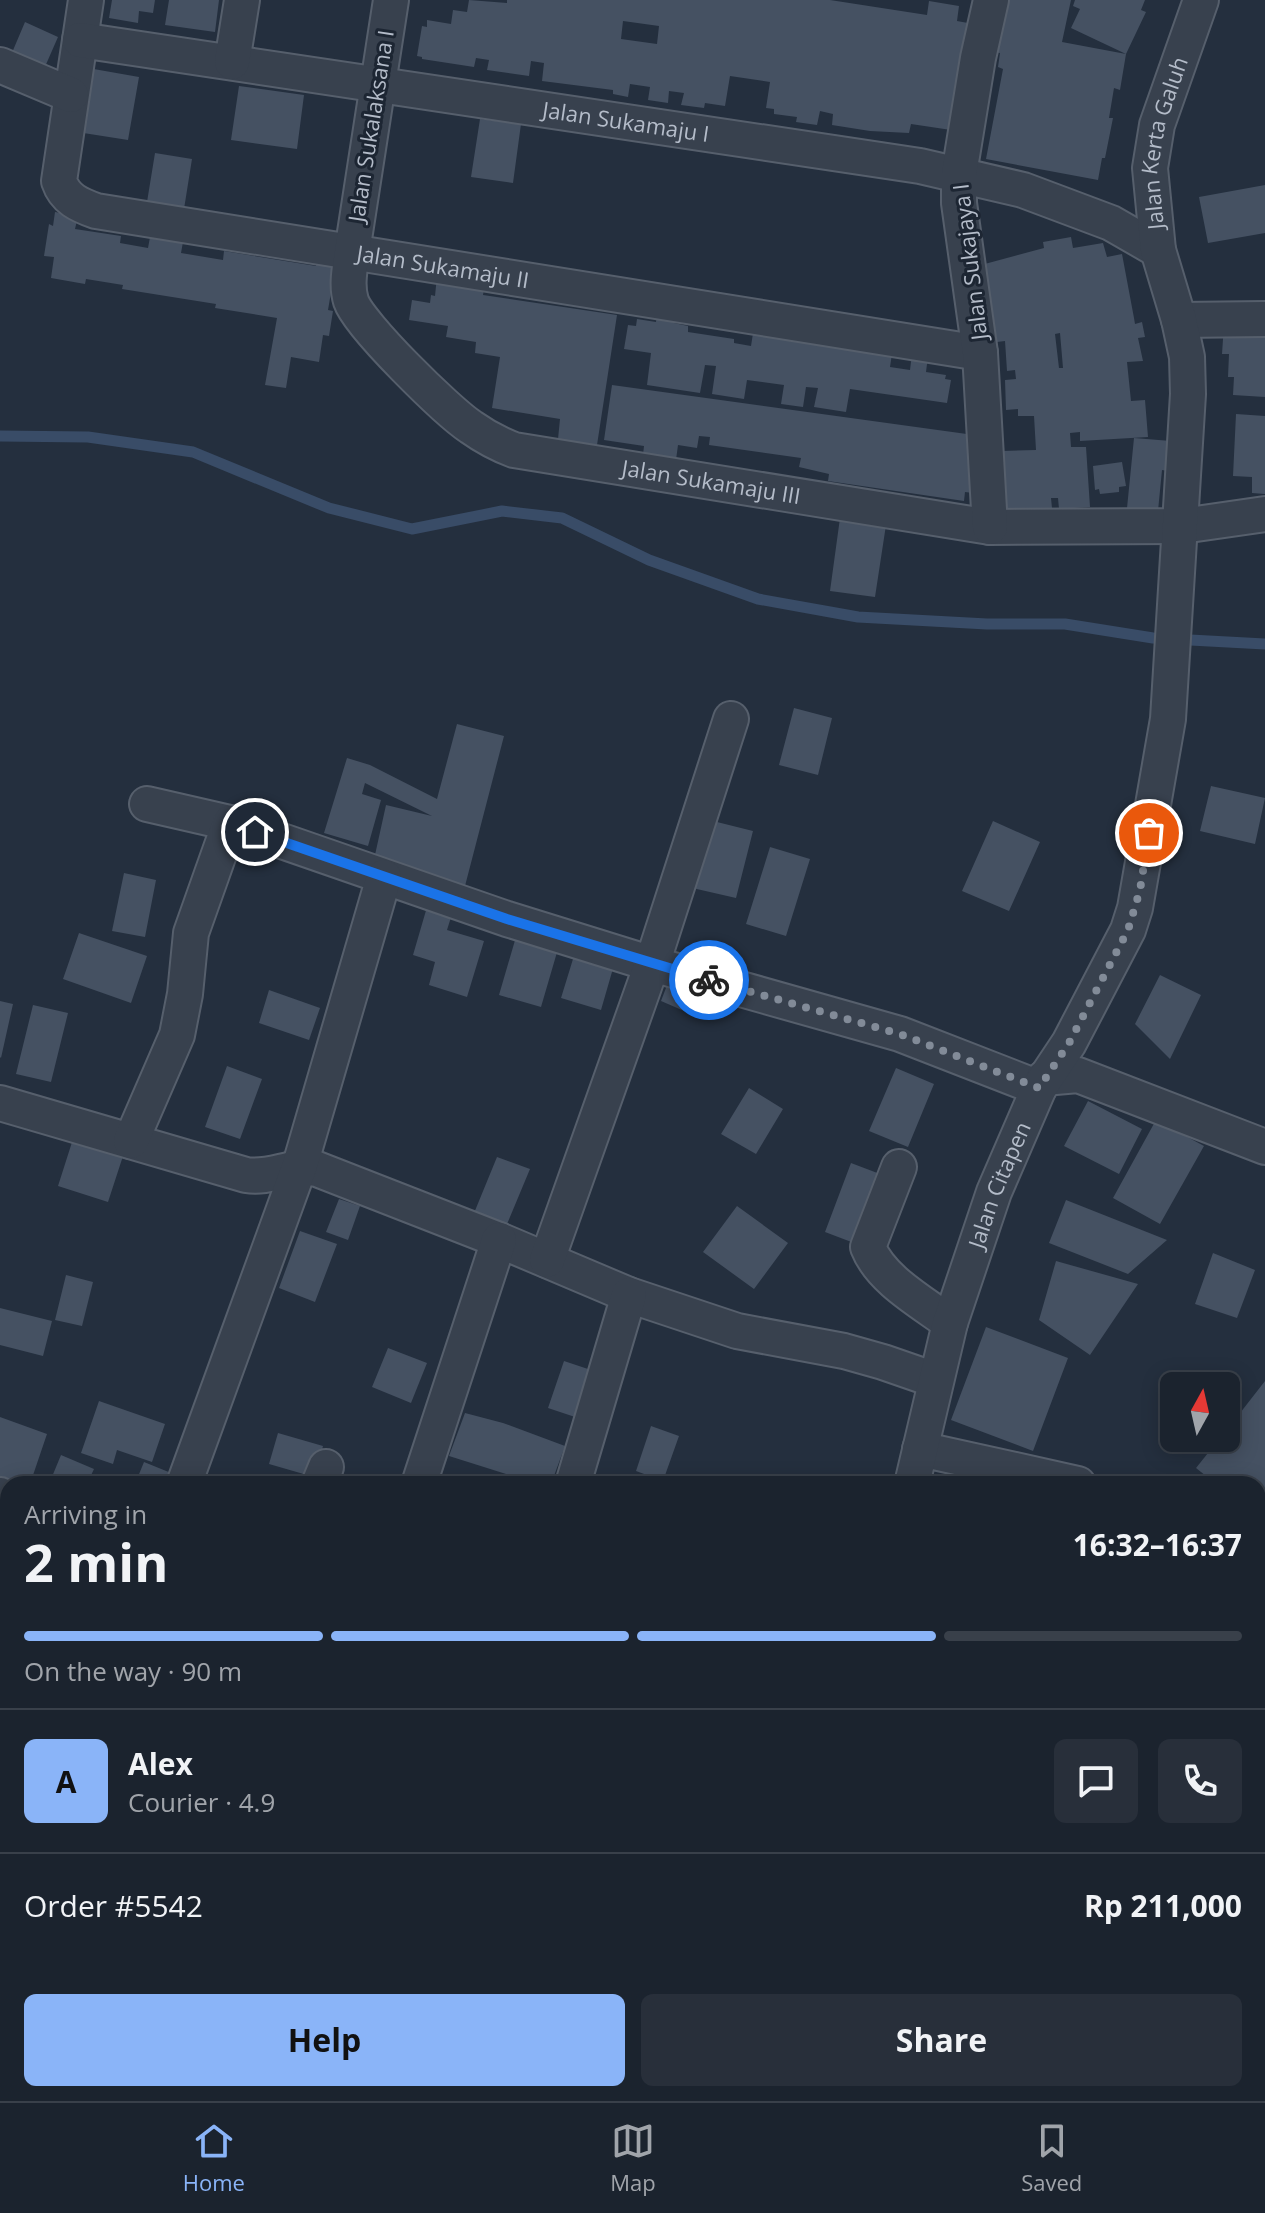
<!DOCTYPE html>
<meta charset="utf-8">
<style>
body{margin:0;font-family:"Open Sans",sans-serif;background:#282f3a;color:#f1f3f6;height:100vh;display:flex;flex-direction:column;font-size:30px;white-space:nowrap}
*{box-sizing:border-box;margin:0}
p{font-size:26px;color:#a0a4aa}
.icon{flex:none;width:44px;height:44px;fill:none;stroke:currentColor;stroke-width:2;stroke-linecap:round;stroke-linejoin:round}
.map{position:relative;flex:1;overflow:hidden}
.sheet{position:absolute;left:0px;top:1476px;width:1266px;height:626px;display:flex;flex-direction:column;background:#1b232e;border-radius:24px 24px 0 0;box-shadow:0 4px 20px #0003,0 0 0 2px #39404a}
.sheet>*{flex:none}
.needle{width:52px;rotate:8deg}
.buttons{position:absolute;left:1160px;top:1372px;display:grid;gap:16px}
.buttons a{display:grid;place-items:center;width:80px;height:80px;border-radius:12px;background:#1b232e;box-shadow:0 4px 20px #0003,0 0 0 2px #39404a;font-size:40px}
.pin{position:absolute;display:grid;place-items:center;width:68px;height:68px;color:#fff;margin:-34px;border:4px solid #fff;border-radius:50%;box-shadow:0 2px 8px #0007}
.courier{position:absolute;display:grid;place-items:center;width:80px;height:80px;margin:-40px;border:6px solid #1a73e8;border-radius:50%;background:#fff;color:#222;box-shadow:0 2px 10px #0007}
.summary em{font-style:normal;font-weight:700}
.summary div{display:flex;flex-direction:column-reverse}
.summary{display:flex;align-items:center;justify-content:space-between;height:136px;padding:0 24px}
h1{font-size:52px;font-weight:700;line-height:60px}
.bar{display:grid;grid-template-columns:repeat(4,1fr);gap:12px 8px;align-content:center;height:96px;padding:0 24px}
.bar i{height:10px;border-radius:6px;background:#39404a}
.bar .selected{background:#8ab4f8}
.bar p{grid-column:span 4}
.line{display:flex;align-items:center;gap:20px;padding:0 24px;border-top:2px solid #39404a}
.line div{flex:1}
.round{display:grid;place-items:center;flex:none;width:84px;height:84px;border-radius:12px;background:#282f3a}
.button{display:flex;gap:16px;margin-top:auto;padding:16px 24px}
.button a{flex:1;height:92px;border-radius:12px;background:#8ab4f8;color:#111;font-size:32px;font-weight:700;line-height:92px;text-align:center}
.button a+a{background:#282f3a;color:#f1f3f6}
.dock{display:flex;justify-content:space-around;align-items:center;height:112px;border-top:2px solid #39404a;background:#1b232e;font-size:22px;color:#a0a4aa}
.dock a{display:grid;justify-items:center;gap:4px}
.dock .selected{color:#8ab4f8}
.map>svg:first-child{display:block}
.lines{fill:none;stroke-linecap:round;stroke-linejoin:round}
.stream{stroke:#394c67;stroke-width:11}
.building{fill:#455162;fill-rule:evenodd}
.street-casing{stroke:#565f6c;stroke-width:38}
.street{stroke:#38414e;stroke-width:34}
.done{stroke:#828b98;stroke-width:8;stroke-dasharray:0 14.4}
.route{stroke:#1a73e8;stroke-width:10}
.labels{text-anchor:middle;stroke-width:6;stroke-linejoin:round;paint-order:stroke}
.street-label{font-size:22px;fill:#b4bcc9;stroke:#1d2633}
</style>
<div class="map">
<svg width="1265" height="2101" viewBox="0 0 1265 2101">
<rect width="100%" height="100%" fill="#242f3e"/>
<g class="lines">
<path class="stream" d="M 0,436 L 88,437 L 193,452 L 329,508 L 412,529 L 502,511 L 562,518 L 649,560 L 758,599 L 858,617 L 987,624 L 1065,624 L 1153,638 L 1265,644"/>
</g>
<path class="building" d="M 112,0 L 155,0 L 153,13 L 139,11 L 138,23 L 109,18 Z
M 169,0 L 219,0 L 215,32 L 165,25 Z
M 469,0 L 507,3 L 507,0 L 830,0 L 927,15 L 929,1 L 959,6 L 957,21 L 968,23 L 951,130 L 911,124 L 909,133 L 870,131 L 832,125 L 833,114 L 820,111 L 817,125 L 796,122 L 797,117 L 774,114 L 774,109 L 766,108 L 770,82 L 730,76 L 725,106 L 705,103 L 704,108 L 681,105 L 684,93 L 669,91 L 668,103 L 648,100 L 650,87 L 630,84 L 628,97 L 613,94 L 613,90 L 542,81 L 544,63 L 531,61 L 529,76 L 487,70 L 489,60 L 476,58 L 474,67 L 422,59 L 422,57 L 417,56 L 422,26 L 427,27 L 427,20 L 451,24 L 453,10 L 467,12 ZM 623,21 L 659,26 L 657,44 L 621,39 Z
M 1008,0 L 1071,0 L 1062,42 L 1126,54 L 1120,90 L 1114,88 L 1109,118 L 1113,118 L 1105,158 L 1102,158 L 1098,180 L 986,159 L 1003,69 L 998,67 L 1000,53 L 993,52 L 997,30 L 1002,31 Z
M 1075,0 L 1145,0 L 1141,10 L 1146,12 L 1126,54 L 1071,28 L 1080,9 L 1073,6 Z
M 25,22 L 58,37 L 44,69 L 11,55 Z
M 88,68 L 139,77 L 128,140 L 77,132 Z
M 239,86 L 304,95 L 297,149 L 231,140 Z
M 480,119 L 521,124 L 513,183 L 471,177 Z
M 155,153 L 192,159 L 184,209 L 147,202 Z
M 1265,185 L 1265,233 L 1208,243 L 1199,197 Z
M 55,212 L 78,216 L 75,229 L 121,236 L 120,243 L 148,248 L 152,226 L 185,231 L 181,253 L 223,260 L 224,251 L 316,266 L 318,254 L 337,257 L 328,310 L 333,311 L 329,336 L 323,335 L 319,362 L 291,357 L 286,388 L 265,385 L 277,318 L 215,308 L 216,304 L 122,289 L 123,285 L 86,279 L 85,284 L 51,278 L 54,257 L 44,256 L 49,224 L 53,226 Z
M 1071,237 L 1073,248 L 1103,243 L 1107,257 L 1122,254 L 1134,318 L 1135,324 L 1142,322 L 1145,337 L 1138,338 L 1143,361 L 1127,362 L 1131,401 L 1145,400 L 1148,437 L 1080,441 L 1080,432 L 1070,433 L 1071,447 L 1086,447 L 1090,507 L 1059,509 L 1058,498 L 1051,498 L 1052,508 L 1006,511 L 1002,451 L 1036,450 L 1034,416 L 1018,416 L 1018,409 L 1006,410 L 1005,380 L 1016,379 L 1015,370 L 1007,371 L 1005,341 L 997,342 L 992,307 L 981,265 L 1044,248 L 1043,242 ZM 1060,333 L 1063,368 L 1059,368 L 1055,334 Z
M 437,276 L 485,283 L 483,295 L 617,315 L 597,445 L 558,439 L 560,419 L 492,408 L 500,357 L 475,353 L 476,342 L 446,337 L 448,326 L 409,320 L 412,300 L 430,303 L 431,295 L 435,296 Z
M 657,309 L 675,312 L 674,323 L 688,326 L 688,332 L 734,339 L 734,343 L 751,346 L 754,327 L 893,347 L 890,367 L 910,370 L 912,354 L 928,356 L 926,372 L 946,375 L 945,379 L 951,380 L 947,403 L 850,389 L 846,412 L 814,407 L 818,388 L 806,387 L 803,407 L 781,404 L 784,385 L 747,380 L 744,399 L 712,394 L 716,366 L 705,365 L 700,393 L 647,385 L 651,353 L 624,349 L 628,325 L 636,326 L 637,319 L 656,322 Z
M 1224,324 L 1265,327 L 1265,397 L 1233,395 L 1234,377 L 1228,377 L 1229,354 L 1222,354 Z
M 612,385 L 974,435 L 973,493 L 965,492 L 964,501 L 828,481 L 829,474 L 799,467 L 801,458 L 709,445 L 710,437 L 699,436 L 697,448 L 678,445 L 676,460 L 643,455 L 644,446 L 604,440 Z
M 1236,414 L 1265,416 L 1265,494 L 1252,493 L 1252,477 L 1233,476 Z
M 1134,438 L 1171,441 L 1168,471 L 1162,470 L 1158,511 L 1127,508 Z
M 1122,462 L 1126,486 L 1119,487 L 1119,492 L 1100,494 L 1099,489 L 1095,490 L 1093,466 Z
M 840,518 L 886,525 L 875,597 L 830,591 Z
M 794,708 L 832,718 L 818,775 L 779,765 Z
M 457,724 L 504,736 L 465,886 L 373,864 L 386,805 L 432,816 L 365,783 L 362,794 L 381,800 L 368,846 L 324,833 L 347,758 L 370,765 L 437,799 Z
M 1211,786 L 1265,798 L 1255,844 L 1200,831 Z
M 705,819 L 753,831 L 736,898 L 688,887 Z
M 993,821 L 1040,842 L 1009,911 L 962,891 Z
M 770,847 L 810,859 L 786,936 L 746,924 Z
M 124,873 L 156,880 L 145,937 L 112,931 Z
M 427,907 L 452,914 L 447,930 L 484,941 L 467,997 L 429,985 L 435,962 L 413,955 Z
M 518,930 L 560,942 L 541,1007 L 499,995 Z
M 79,933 L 147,956 L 131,1003 L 63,979 Z
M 577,946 L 616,958 L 601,1010 L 561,998 Z
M 1160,975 L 1201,995 L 1170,1059 L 1135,1024 Z
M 669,980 L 707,996 L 698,1017 L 661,1001 Z
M 269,990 L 320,1008 L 309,1040 L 259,1023 Z
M 0,1001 L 13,1004 L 1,1058 L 0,1057 Z
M 33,1005 L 68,1013 L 51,1082 L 16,1074 Z
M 227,1066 L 262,1079 L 240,1139 L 205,1127 Z
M 896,1068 L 934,1084 L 908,1147 L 869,1131 Z
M 749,1088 L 783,1109 L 756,1154 L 721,1134 Z
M 1088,1101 L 1142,1129 L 1119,1174 L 1064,1146 Z
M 1156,1120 L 1204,1146 L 1160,1224 L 1113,1198 Z
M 73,1139 L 123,1156 L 108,1202 L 58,1186 Z
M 497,1157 L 530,1169 L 505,1229 L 472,1218 Z
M 851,1163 L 880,1174 L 854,1243 L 825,1232 Z
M 339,1199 L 360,1206 L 348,1240 L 326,1232 Z
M 1066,1200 L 1167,1240 L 1128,1274 L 1049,1243 Z
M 737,1206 L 788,1243 L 754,1289 L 703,1252 Z
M 300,1231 L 337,1244 L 315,1302 L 279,1288 Z
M 1213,1253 L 1255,1270 L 1237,1318 L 1195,1304 Z
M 1056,1261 L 1138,1284 L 1090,1355 L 1039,1320 Z
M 66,1275 L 93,1282 L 82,1326 L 55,1320 Z
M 0,1308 L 52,1321 L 43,1356 L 0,1345 Z
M 986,1327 L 1068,1358 L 1033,1451 L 951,1420 Z
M 388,1348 L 427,1363 L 411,1403 L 372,1387 Z
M 564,1361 L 597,1372 L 581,1419 L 548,1408 Z
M 1265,1381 L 1265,1493 L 1258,1502 L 1258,1484 L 1216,1484 L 1196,1468 L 1220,1438 L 1226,1438 L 1226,1431 Z
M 99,1401 L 165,1424 L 152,1462 L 117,1450 L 113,1464 L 81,1453 Z
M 465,1413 L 503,1423 L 565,1446 L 551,1484 L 538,1484 L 449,1456 Z
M 0,1417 L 47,1434 L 30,1484 L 0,1482 Z
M 651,1426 L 679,1436 L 663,1481 L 636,1471 Z
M 278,1433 L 323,1446 L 314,1477 L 269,1464 Z
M 61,1455 L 94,1469 L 87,1484 L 49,1484 Z
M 952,1457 L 1024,1484 L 950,1484 Z
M 144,1462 L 181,1477 L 178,1484 L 135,1484 Z
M 1258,1926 L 1265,1927 L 1265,1958 L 1258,1957 Z
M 428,2094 L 469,2094 L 466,2101 L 442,2101 Z
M 914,2094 L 965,2094 L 963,2101 L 911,2101 Z"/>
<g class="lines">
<g class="street-casing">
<g id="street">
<path id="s1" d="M 86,0 L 59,181 C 65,199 79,205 96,211 L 980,353"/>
<path id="s2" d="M 391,0 L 352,252 C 350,268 346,285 351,301 C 359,325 447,411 471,427 C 485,437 498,444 514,450 L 990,527 L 1182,526 L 1265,514"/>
<path id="s3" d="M 80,40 L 920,166 L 1023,190 L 1111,223 L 1158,250"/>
<path d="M 232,62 L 242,0"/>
<path d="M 0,65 L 71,95"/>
<path d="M 1179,320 L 1265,319"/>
<path d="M 990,527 L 980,353 L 959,203 L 959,174 L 978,58 L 991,0"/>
<path d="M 147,804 L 230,823 L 507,919 L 652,964 L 900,1034 L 1039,1088"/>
<path d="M 1044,1078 L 1078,1075 L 1265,1147"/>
<path d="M 0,1103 L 246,1175 C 273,1179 290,1164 317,1169 L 499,1240 L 629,1295 L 737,1331 L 844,1351 L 883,1362 L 935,1380"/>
<path d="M 131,1141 L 177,1035 L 185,994 L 191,933 L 230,823"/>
<path d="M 899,1167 L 868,1247 C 881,1280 922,1302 950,1323"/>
<path d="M 547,1260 L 652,964 L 731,719"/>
<path d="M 920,1449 L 1078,1484"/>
<path d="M 184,1484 L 300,1165 L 384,877"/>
<path d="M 319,1484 L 326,1467"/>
<path d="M 419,1484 L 499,1240"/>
<path d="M 573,1484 L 629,1295"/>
<path id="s4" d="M 912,1484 L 950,1323 L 994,1192 L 1039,1088 L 1069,1043 L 1128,930 L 1135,908 L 1168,719 L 1188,394 L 1187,357 L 1179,320 L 1158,250 L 1150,168 L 1157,125 L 1201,0"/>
<path d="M 0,1495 L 8,1499"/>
<path d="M 1258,1516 L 1265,1514"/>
<path d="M 0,1898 L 8,1901"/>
<path d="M 0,2086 L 8,2060"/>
<path d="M 86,2101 L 88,2094"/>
<path d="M 292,2101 L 294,2094"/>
<path d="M 564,2101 L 567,2094"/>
<path d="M 898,2101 L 899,2094"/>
</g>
</g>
<use href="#street" class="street"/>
</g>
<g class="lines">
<path class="done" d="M 709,980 L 900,1034 L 1039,1088 L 1069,1043 L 1128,930 L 1140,890 L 1149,833"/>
<path class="route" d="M 255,832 L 507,919 L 709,980"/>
</g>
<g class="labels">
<g class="street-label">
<text dy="8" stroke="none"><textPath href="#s3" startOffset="552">Jalan Sukamaju I</textPath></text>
<text transform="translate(371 126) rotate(-81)" y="8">Jalan Sukalaksana I</text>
<text dy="8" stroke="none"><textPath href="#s4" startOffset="1396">Jalan Kerta Galuh</textPath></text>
<text transform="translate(970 262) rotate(-97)" y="8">Jalan Sukajaya I</text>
<text dy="8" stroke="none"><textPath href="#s1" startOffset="584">Jalan Sukamaju II</textPath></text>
<text dy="8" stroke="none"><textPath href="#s2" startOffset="728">Jalan Sukamaju III</textPath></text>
<text dy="8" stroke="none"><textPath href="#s4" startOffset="312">Jalan Citapen</textPath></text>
</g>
</g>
</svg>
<div class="buttons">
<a><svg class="needle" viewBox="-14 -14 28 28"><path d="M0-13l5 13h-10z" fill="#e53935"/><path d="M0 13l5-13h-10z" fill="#a0a4aa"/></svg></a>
</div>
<div class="pin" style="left:1149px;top:833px;background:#ea580c"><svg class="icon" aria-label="bag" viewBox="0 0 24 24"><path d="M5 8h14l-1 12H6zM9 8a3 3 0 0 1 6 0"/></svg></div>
<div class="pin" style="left:255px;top:832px;background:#1f2937"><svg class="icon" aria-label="home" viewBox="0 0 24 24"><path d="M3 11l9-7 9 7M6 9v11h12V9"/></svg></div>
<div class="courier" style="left:709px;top:980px"><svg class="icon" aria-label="bike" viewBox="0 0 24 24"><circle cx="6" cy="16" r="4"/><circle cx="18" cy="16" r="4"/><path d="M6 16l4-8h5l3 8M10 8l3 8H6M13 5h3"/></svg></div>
<section class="sheet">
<div class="summary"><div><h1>2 min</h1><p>Arriving in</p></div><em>16:32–16:37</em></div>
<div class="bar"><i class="selected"></i><i class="selected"></i><i class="selected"></i><i></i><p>On the way · 90 m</p></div>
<div class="line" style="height:144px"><b class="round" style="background:#8ab4f8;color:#111">A</b><div><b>Alex</b><p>Courier · 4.9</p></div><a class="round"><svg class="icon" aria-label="chat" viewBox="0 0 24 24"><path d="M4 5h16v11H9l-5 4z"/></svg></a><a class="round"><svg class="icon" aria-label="phone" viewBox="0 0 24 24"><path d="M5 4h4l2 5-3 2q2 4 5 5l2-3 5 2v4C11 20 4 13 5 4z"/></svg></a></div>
<div class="line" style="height:104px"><div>Order #5542</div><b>Rp 211,000</b></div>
<div class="button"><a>Help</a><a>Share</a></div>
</section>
</div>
<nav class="dock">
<a class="selected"><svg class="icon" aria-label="home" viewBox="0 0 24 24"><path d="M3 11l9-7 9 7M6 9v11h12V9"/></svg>Home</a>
<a><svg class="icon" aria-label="map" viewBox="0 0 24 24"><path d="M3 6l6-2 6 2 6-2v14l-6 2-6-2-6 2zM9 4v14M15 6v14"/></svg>Map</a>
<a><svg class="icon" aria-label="saved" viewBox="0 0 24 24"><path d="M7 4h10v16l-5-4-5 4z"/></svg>Saved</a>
</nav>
